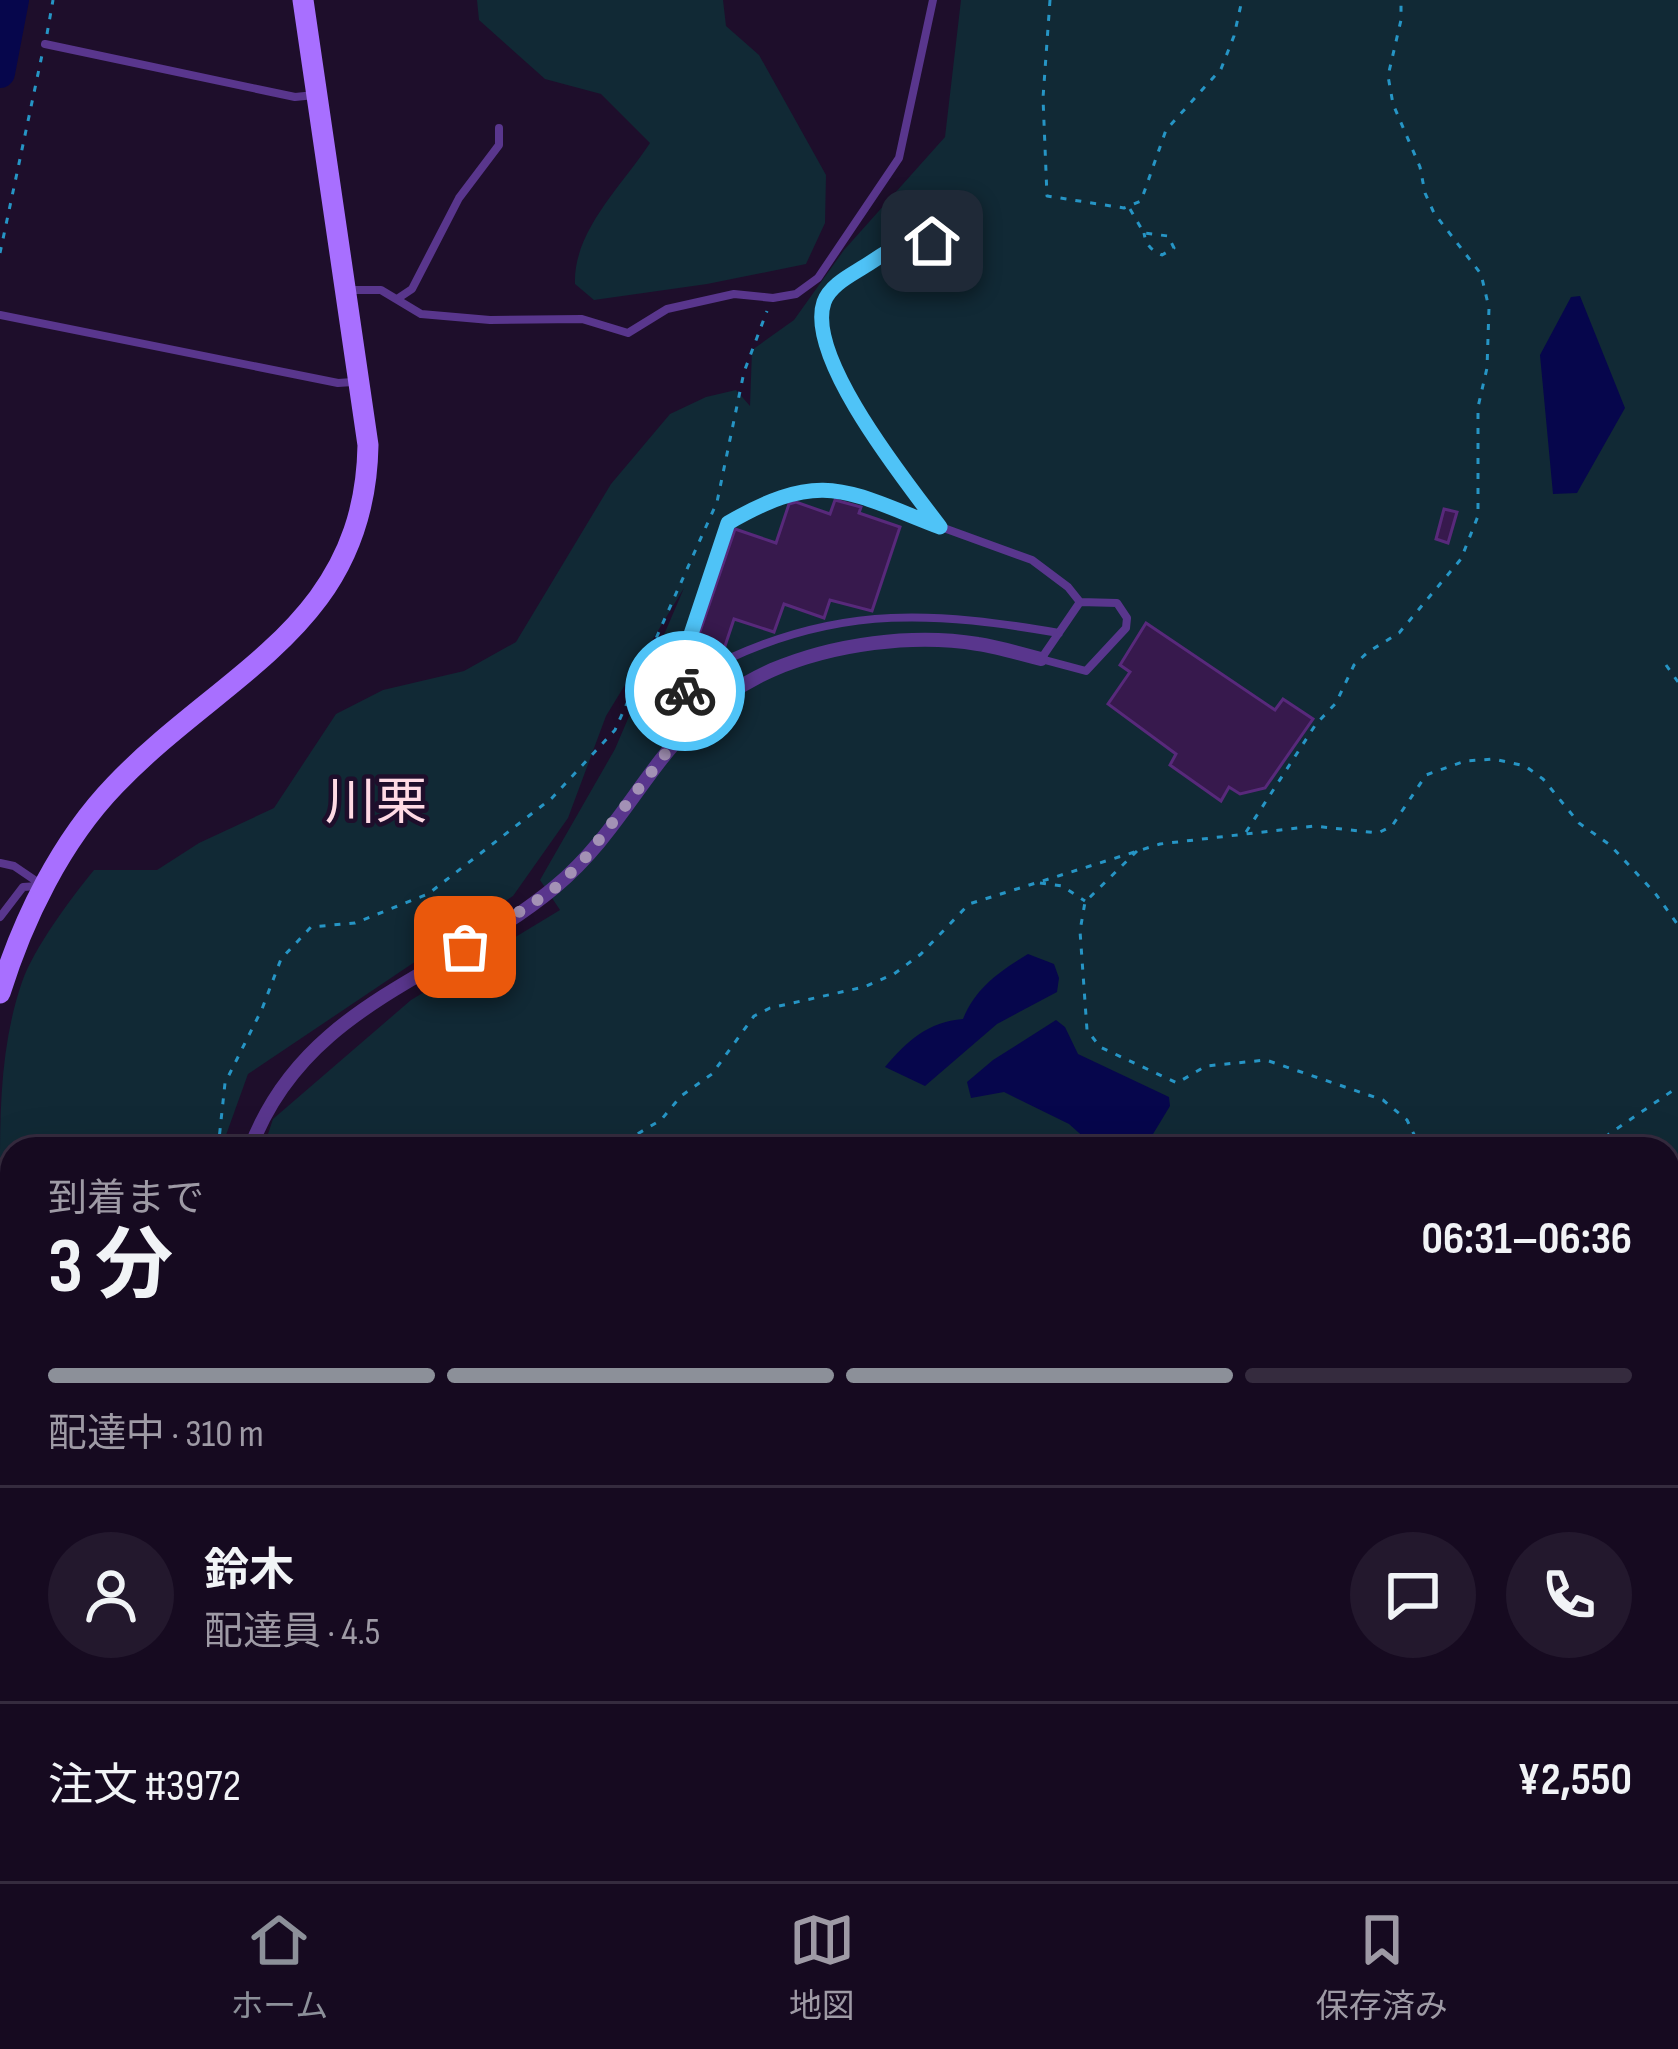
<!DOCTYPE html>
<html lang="ja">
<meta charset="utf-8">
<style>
body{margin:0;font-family:"Sofia Sans Condensed","Noto Sans JP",sans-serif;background:#23182d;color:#f1f3f6;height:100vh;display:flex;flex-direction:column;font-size:45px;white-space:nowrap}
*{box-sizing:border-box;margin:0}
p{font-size:39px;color:#9e9aa5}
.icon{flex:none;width:66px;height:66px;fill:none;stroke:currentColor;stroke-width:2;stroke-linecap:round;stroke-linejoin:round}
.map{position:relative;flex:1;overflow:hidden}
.panel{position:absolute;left:0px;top:1137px;width:1680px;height:744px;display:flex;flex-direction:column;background:#160a20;border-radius:36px 36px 0 0;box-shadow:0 12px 48px #0002,0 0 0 3px #352b3e}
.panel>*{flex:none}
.pin{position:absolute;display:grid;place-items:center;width:102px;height:102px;color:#fff;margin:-51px;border-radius:24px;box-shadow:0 6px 18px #0006}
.courier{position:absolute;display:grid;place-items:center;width:120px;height:120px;margin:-60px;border:9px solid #4fc3f7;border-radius:50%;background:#fff;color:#222;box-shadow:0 3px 15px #0007}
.head em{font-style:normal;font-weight:700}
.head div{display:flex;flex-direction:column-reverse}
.head{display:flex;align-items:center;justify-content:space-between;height:204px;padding:0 48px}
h1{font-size:78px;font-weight:700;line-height:90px}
.bar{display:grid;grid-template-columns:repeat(4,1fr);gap:18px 12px;align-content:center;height:144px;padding:0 48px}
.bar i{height:15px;border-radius:9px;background:#352b3e}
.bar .on{background:#8c9099}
.bar p{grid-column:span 4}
.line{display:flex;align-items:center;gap:30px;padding:0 48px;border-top:3px solid #352b3e}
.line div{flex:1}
.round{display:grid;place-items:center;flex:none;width:126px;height:126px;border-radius:63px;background:#23182d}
.menu{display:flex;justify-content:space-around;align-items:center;height:168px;border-top:3px solid #352b3e;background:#160a20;font-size:33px;color:#9e9aa5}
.menu a{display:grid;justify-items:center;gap:6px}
.menu .on{color:#8c9099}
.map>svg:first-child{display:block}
.green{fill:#112935}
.water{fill:#06064c}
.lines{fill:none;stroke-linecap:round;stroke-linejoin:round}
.river{stroke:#06064c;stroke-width:30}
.building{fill:#37194d;stroke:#58297b;stroke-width:3}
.path{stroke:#2695c5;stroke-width:3;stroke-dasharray:6 9;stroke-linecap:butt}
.lane{stroke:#59368d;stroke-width:8}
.street{stroke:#59368d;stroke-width:14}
.secondary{stroke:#a86fff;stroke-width:21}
.done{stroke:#a391b5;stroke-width:12;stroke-dasharray:0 21.6}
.route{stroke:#4fc3f7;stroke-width:15}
.labels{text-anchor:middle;stroke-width:9;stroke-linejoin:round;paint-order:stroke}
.quarter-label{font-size:51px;fill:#ffdae4;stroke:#1e0e2b}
</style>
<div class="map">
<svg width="1678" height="1881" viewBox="0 0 1678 1881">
<rect width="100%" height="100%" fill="#1e0e2b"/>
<path class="green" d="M 477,0 L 723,0 L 726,26 L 759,55 L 826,175 L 825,223 L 806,264 L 707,284 L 594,300 L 575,284 C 573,231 622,186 650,143 L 601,94 L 545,79 L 479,20 Z
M 961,0 L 1678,0 L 1678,1770 L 1668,1764 L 1668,1149 L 263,1149 L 273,1119 L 411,1000 L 560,910 L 540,880 L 615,749 L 684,588 L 606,716 L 568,818 L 513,896 L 248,1074 L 221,1149 L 12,1149 L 12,1178 L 0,1169 C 0,1106 1,1043 22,982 C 34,948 71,898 94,870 L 157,870 L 199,843 L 274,808 L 336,714 L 383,690 L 464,671 L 516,642 L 611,484 L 670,414 L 706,397 L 736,390 L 750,406 L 752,350 L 794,320 L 844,250 L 945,137 Z
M 61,1869 L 336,1869 L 332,1881 L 67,1881 Z
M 385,1869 L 1204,1869 L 1191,1881 L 386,1881 Z"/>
<path class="water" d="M 1580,296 L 1625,408 L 1577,493 L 1553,494 L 1540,355 L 1571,297 Z
M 1028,954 L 1054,964 L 1059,978 L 1057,992 L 997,1024 L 925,1086 L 885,1067 C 908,1040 928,1022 963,1019 C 976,987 1000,971 1028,954 Z
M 1056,1020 L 1065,1027 L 1078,1054 L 1169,1097 L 1170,1106 L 1144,1149 L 1097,1149 L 1069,1124 L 1004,1092 L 971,1098 L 967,1082 L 993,1060 Z
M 753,1869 L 847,1869 L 840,1881 L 752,1881 Z"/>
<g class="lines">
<path class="river" d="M 0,73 L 14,0"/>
</g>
<path class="building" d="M 835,500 L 861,507 L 859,513 L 900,527 L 872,611 L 830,600 L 824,618 L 784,604 L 774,632 L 734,619 L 724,649 L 697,640 L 735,529 L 776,543 L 789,504 L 796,502 L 830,514 Z
M 1444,509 L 1457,512 L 1448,543 L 1436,539 Z
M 1146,623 L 1275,710 L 1283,699 L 1313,719 L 1265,788 L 1240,794 L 1229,787 L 1221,801 L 1170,765 L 1176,754 L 1108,704 L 1130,672 L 1120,665 Z"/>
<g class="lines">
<path class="path" d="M 1050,0 L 1043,98 L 1047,196 L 1124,208 L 1141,201 L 1166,130 L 1221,69 L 1234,36 L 1242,0
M 47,34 L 53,0
M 1130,209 L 1144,233 L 1168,236 L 1174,248 L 1162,255 C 1151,250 1146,245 1144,233
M 0,253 L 42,55
M 1666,665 L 1678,682
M 1246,832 L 1316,724 L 1336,703 L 1354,665 L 1368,652 L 1399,633 L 1461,559 L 1478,516 L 1478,407 L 1487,368 L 1489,308 L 1481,274 L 1434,213 L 1425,193 L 1420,167 L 1393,104 L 1388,76 L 1401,20 L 1401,0
M 1137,851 L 1085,902 L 1080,931 L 1087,1030 L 1100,1047 L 1177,1083 L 1206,1066 L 1266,1060 L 1383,1100 L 1407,1120 L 1421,1149
M 1040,883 L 1062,886 L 1085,901
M 218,1149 L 225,1083 L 262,1009 L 281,959 L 311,927 L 355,923 L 428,894 L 552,798 L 615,730 L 717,502 L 744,372 L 767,311
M 612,1149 L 661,1120 L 681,1096 L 712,1074 L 754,1016 L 770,1008 L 864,987 L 894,974 L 921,954 L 969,904 L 1160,844 L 1314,826 L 1378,833 L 1392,826 L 1426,775 L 1465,761 L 1494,759 L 1525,766 L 1543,779 L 1579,823 L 1610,845 L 1655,893 L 1678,925
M 1595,1149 L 1609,1134 L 1678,1087
M 1668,1241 L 1678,1245
M 1668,1513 L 1678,1512
M 484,1869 L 485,1881
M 232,1881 L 235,1869
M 872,1881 L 875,1869"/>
<path class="lane" d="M 45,44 L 295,97 L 315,95
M 958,252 L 932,241 L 904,242 L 839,282 L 825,299 L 822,319 L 830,355 L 848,398 L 941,527 L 1032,560 L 1068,587 L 1080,602
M 348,290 L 381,290 L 421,314 L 490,320 L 582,319 L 628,333 L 667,309 L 734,294 L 773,298 L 796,294 L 818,278 L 899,158 L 933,0
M 397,299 L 412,289 L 459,198 L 499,145 L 499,128
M 0,315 L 338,383 L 353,382
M 1080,602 L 1117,603 L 1127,618 L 1126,628 L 1086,671 L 1041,659 Z
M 687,645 L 728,659 C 844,605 937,612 1059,633
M 686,727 L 687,645 L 728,523 C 823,469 845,490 939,527
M 0,863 L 14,866 L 39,883
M 0,917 L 23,887 L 38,886
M 1251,1869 L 1262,1881
M 1184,1881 L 1190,1869"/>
<path class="street" d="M 250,1149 C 304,1003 447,977 555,887 C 641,815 657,721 772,670 C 833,644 913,633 978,644 C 999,647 1020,654 1041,659
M 346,1869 L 347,1881"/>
<path class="secondary" d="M 0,993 C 23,919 61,841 115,785 C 224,671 365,626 368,445 L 303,0
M 0,1379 L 12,1399
M 16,1869 L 16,1881"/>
</g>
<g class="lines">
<path class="done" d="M 465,947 L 553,890 L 582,862 L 686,727 L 685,691"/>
<path class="route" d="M 685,691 L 687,646 L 728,523 C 823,468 846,491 940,527 C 907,483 805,357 824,302 C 830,285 851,275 865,266 C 887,252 905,237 932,241"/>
</g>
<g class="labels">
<g class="quarter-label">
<text x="376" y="819">川栗</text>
</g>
</g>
</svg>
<div class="pin" style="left:465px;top:947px;background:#ea580c"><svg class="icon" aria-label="bag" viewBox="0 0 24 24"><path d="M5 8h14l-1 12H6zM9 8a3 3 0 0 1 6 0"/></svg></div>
<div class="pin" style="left:932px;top:241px;background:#1f2937"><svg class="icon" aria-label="home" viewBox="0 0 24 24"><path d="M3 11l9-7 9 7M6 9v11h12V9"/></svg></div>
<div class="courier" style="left:685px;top:691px"><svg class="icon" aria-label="bike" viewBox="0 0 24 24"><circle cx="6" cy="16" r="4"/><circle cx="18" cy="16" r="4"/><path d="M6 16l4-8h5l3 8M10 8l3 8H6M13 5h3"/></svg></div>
<section class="panel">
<div class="head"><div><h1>3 分</h1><p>到着まで</p></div><em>06:31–06:36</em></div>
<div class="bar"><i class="on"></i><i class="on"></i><i class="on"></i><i></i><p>配達中 · 310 m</p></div>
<div class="line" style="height:216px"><a class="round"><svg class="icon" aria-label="person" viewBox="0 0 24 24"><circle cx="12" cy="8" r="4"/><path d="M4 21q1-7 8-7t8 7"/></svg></a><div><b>鈴木</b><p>配達員 · 4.5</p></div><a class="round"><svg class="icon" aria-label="chat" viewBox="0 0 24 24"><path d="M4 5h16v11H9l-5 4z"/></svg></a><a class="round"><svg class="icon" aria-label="phone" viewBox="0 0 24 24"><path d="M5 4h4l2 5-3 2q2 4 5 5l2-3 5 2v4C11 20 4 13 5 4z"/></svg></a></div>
<div class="line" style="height:156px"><div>注文 #3972</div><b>¥2,550</b></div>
</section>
</div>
<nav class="menu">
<a class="on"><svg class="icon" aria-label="home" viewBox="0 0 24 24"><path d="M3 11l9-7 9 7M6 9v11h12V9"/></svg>ホーム</a>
<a><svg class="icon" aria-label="map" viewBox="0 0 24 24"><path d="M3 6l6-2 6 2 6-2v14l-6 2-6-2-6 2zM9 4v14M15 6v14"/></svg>地図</a>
<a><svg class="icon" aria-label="saved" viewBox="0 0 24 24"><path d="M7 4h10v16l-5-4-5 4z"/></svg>保存済み</a>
</nav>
